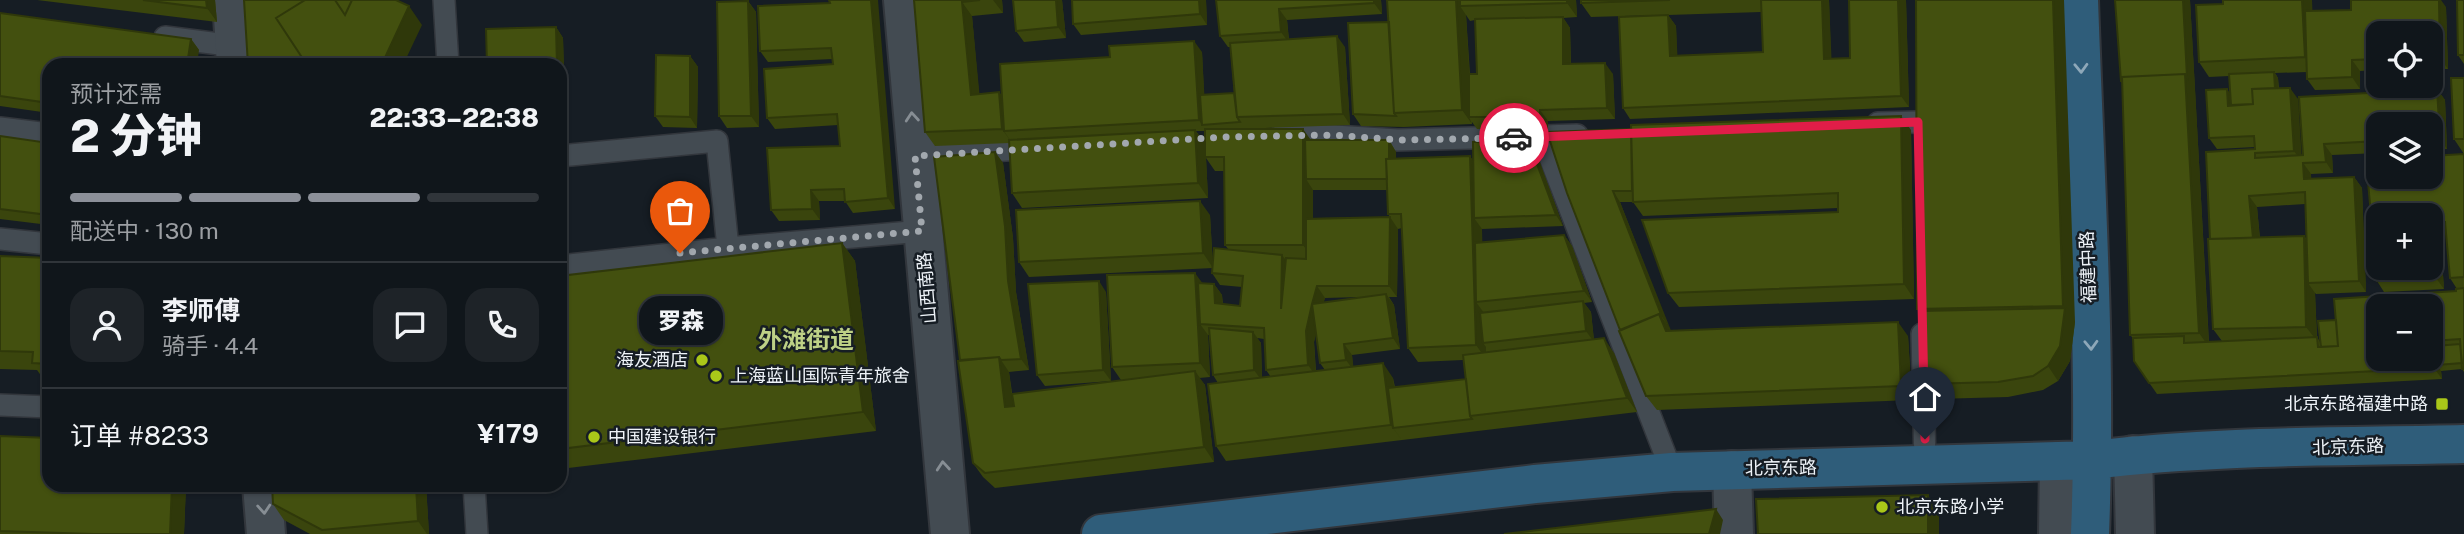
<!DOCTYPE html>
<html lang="zh">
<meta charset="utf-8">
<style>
body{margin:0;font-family:"Public Sans","Noto Sans SC",sans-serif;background:#1e2328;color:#f1f3f6;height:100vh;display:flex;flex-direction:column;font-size:26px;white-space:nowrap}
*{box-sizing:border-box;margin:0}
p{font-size:23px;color:#9c9fa3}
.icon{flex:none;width:38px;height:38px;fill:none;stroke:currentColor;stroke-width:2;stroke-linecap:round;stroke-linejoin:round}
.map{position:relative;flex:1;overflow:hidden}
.details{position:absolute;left:42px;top:58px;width:525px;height:434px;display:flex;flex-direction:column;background:#10161b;border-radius:21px;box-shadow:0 2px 5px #0004,0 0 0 2px #30353a}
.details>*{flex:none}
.buttons{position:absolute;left:2366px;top:21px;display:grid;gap:14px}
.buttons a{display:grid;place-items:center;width:77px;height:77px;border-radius:14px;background:#10161b;box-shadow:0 2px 5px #0004,0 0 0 2px #30353a;font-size:35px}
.pin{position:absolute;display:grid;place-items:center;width:60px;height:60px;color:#fff;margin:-72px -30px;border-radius:50% 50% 50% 0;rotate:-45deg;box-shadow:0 0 7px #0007}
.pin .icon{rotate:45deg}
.courier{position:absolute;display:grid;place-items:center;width:70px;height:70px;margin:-35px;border:5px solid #e11d48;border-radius:50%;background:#fff;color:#222;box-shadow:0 2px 9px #0007}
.bubble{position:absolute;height:49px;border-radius:21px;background:#10161b;box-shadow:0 2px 5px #0004,0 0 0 2px #30353a;font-size:23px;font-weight:800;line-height:49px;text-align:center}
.head em{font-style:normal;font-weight:800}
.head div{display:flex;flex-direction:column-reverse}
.head{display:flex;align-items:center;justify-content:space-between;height:119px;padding:0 28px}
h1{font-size:46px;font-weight:800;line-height:52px}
.bar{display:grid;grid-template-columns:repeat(4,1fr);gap:10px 7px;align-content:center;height:84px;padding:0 28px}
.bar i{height:9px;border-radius:5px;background:#30353a}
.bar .current{background:#8c9099}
.bar p{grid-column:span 4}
.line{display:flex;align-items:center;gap:18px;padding:0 28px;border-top:2px solid #30353a}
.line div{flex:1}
.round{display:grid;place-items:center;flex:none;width:74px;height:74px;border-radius:21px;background:#1e2328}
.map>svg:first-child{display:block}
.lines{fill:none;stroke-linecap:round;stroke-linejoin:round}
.lane-casing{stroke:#32363c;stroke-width:24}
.street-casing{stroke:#32363c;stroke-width:42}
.secondary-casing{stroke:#32363c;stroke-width:42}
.lane{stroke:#434b52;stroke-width:21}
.street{stroke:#434b52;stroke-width:38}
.secondary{stroke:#2f5d7a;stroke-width:38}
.wall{fill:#3a450d;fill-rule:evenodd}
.shaded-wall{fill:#2f380a}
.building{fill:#43500f;stroke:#2f380a;stroke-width:2;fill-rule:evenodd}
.oneway{stroke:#8ea8b9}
.oneway2{stroke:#878e94}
.done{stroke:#a2a8ae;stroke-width:7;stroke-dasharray:0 12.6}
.route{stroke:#e11d48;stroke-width:9}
.poi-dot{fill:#aac719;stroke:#161d24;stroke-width:2.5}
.labels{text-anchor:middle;stroke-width:5;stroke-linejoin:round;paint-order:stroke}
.street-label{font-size:18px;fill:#eef3f8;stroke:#161d24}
.poi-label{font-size:18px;fill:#eef3f8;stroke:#161d24;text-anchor:start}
.district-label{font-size:24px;font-weight:bold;fill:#bed186;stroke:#161d24}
</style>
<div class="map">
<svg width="2464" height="534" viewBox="0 0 2464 534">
<rect width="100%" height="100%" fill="#161d24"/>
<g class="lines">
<g class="lane-casing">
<path id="lane" d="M 444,0 L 448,65
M 165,37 L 235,46
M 1878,123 L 1918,122
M 0,128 L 49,134
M 1280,136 L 1334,136 L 1398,140 L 1577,135
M 1542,137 L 1672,472
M 560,156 L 717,141 L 728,248
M 915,156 L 1038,148
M 0,239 L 49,244
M 560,266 L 728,248 L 922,231
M 1922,334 L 1925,465
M 0,405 L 49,407
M 474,485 L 477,534"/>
</g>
<g class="street-casing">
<path id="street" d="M 232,0 L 236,65
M 903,0 L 950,534
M 2133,455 L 2135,534
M 1732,470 L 1734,534
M 262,485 L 266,534
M 2058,534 L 2059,461"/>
</g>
<g class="secondary-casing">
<path id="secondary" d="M 2079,0 C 2085,178 2097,356 2090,534
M 1101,534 L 1535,484 L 1672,472 L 2093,460 C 2216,445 2341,447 2464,444"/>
</g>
<use href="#lane" class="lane"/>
<use href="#street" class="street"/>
<use href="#secondary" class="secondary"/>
</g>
<path class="wall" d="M 37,0 L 215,0 L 217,22 Z
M 914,0 L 1002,0 L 1003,13 L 972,16 L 979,94 L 999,92 L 1002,96 L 1202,52 L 1204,94 L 1234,93 L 1230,47 L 1228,47 L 1220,36 L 1216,0 L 1381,0 L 1382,14 L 1287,20 L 1289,39 L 1345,47 L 1350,125 L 1237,129 L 1311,140 L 1389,140 L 1396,152 L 1396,158 L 1470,156 L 1473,161 L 1536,152 L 1563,226 L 1482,229 L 1482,243 L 1564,235 L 1572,246 L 1592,302 L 1584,303 L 1591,312 L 1594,340 L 1614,353 L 1637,412 L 1226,461 L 1216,446 L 1218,383 L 1213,375 L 1210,335 L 1208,335 L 1210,377 L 1199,378 L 1205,385 L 1214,462 L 995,488 L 983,477 L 973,463 L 960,360 L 995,152 L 1003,163 L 1013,238 L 1016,292 L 1029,370 L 1009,372 L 1014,406 L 1121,380 L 1112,367 L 1202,283 L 1214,284 L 1222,295 L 1223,304 L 1240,306 L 1242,287 L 1220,285 L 1212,273 L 1213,268 L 1029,277 L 1019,262 L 1210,215 L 1213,267 L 1229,250 L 1225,245 L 1225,171 L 1215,171 L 1206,158 L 1208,198 L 1022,208 L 1012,193 L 1009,143 L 935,146 L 925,132 ZM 1196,131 L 1205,131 L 1205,144 ZM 1313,190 L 1387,190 L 1388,214 L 1390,217 L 1313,218 ZM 1402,228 L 1408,348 L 1418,362 L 1463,360 L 1466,379 L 1395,387 L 1393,378 L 1353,367 L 1352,355 L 1400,349 L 1394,305 L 1389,297 L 1397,297 L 1398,229 ZM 1361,297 L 1323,303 L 1325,298 ZM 1316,332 L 1320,363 L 1325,370 L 1316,371 L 1314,342 ZM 1257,338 L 1264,339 L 1266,370 L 1271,377 L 1262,378 L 1261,343 Z
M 1013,0 L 1062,0 L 1066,38 L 1024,42 L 1016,31 Z
M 1072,0 L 1206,0 L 1207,25 L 1081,35 L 1073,24 Z
M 1387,0 L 1576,0 L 1577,17 L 1563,18 L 1570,28 L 1571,64 L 1613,74 L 1615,119 L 1548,121 L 1548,129 L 1477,129 L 1472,122 L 1472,124 L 1404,127 L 1361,126 L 1353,114 L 1389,22 ZM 1466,15 L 1470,21 L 1475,20 L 1477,74 L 1470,74 Z
M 1581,0 L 1829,0 L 1831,59 L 1850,58 L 1849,0 L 1906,0 L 1909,107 L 1630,119 L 1623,108 L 1658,15 L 1591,17 L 1581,3 ZM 1761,12 L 1763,52 L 1677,56 L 1676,26 L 1668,15 Z
M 1916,0 L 2075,322 L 2070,361 L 2058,381 L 2043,390 L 2008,397 L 1935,399 L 1925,384 L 1919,311 L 1917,309 Z
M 2190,0 L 2209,342 L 2222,341 L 2213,329 L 2210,239 L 2255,149 L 2255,147 L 2217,149 L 2209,138 L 2230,94 L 2229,76 L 2209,77 L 2199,62 L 2223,4 L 2223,0 L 2312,0 L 2312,11 L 2446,7 L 2448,69 L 2431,69 L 2431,33 L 2378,33 L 2378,70 L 2360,71 L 2360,89 L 2315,90 L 2307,79 L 2307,72 L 2275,73 L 2278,78 L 2279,88 L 2298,99 L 2301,155 L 2437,89 L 2445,100 L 2447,149 L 2431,150 L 2431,124 L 2378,124 L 2378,153 L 2332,155 L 2333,173 L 2311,174 L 2311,179 L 2354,177 L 2362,188 L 2366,292 L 2316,294 L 2315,293 L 2317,337 L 2320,342 L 2336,320 L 2456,291 L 2457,289 L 2450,278 L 2446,233 L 2440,233 L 2444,289 L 2384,292 L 2377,281 L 2464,154 L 2464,372 L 2462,369 L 2441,371 L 2442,379 L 2157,394 L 2134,361 L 2133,338 L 2130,335 L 2122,83 L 2121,81 ZM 2305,204 L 2307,239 L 2304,236 L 2260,238 L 2257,207 Z
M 2464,0 L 2464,64 L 2458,55 Z
M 748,1 L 756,12 L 759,127 L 727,128 L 719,116 Z
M 830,3 L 895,209 L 853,213 L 845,201 L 819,201 L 820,220 L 779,221 L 771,210 L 840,146 L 838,125 L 775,129 L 767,118 L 833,64 L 833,59 L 768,62 L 760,51 Z
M 0,13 L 191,39 L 199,50 L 49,65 L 49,113 L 0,106 Z
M 556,27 L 563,38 L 566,139 L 560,140 L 560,65 Z
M 690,56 L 698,67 L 697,128 L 663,127 L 655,116 Z
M 2464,78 L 2464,154 L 2454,139 Z
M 1911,130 L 1914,299 L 1679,307 L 1668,293 L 1838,212 L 1838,208 L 1643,216 L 1633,202 L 1620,202 L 1670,331 L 1908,336 L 1912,400 L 1657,410 L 1646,396 L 1567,193 Z
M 0,136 L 49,143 L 49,225 L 0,219 Z
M 842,243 L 855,261 L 876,431 L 560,469 L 560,276 Z
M 0,256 L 49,258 L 49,381 L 45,381 L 37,370 L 0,369 Z
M 1106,292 L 1111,381 L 1045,386 L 1037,375 Z
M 0,436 L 49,485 L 186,485 L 184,534 L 0,534 Z
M 272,485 L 426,485 L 429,534 L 310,534 L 284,520 L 273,504 Z"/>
<path class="shaded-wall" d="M 206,0 L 215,0 L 217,22 L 207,8 Z
M 871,0 L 878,0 L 895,209 L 888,198 Z
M 993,0 L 1002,0 L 1003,13 Z
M 1056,0 L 1062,0 L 1066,38 L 1058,27 Z
M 1199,0 L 1206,0 L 1207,25 L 1200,14 Z
M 1374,0 L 1381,0 L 1382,14 L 1374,3 Z
M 1456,0 L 1460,0 L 1460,6 L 1466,15 L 1472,117 L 1469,117 L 1472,124 L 1462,110 Z
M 1567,0 L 1576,0 L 1577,17 L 1567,3 Z
M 1822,0 L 1829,0 L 1832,70 L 1824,59 Z
M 1898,0 L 1906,0 L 1909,107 L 1901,96 Z
M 2053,0 L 2064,0 L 2075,322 L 2070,361 L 2058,381 L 2048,366 L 2065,308 L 2063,306 Z
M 2183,0 L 2190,0 L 2195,88 L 2187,77 Z
M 2302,0 L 2312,0 L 2315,71 L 2305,57 Z
M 2439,0 L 2441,0 L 2446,7 L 2448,69 L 2440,58 Z
M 748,1 L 756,12 L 759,127 L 751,116 Z
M 962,2 L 972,16 L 981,110 L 971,95 Z
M 409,6 L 422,25 L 403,65 L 382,65 L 382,64 Z
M 1279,9 L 1287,20 L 1289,43 L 1281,32 Z
M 1668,15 L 1676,26 L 1678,67 L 1670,56 Z
M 1563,17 L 1570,28 L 1571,75 L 1563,64 Z
M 556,27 L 563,38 L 566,139 L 560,131 L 560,65 L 557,65 Z
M 1337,36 L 1345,47 L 1350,125 L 1343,114 Z
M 191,39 L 199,50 L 197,65 L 187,65 Z
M 1194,41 L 1202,52 L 1206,124 L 1202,125 L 1199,120 Z
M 690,56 L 698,67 L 697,128 L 690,117 Z
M 2352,60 L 2360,71 L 2360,89 L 2352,77 Z
M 1605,63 L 1613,74 L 1615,119 L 1607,108 Z
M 2274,72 L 2278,78 L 2279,100 L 2275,94 Z
M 2185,74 L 2195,88 L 2209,347 L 2199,333 Z
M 2290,88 L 2298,99 L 2302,162 L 2294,151 Z
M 2227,89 L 2235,100 L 2235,110 L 2228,106 Z
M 2437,89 L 2445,100 L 2447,149 L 2440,138 Z
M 999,92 L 1010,107 L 1004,131 L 1012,143 L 1002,129 Z
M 1540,110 L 1548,121 L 1548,129 L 1540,117 Z
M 1901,116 L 1911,130 L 1914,299 L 1904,284 Z
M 1303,129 L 1313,143 L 1306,179 L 1313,190 L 1313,259 L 1303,245 Z
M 1195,130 L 1205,144 L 1205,157 L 1206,158 L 1208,198 L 1198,183 Z
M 1389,140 L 1396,152 L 1396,190 L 1388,179 Z
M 1528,140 L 1536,152 L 1563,226 L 1556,215 Z
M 2324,144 L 2332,155 L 2333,173 L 2326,162 Z
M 995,152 L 1003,163 L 1013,238 L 1016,292 L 1029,370 L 1021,359 L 1008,281 Z
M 1470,156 L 1480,171 L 1474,218 L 1482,229 L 1484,301 L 1476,302 L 1484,313 L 1483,343 L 1486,347 L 1486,359 L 1476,345 Z
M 2303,163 L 2311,174 L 2312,190 L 2304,179 Z
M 2354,177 L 2362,188 L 2366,292 L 2359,281 Z
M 811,190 L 819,201 L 820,220 L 812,209 Z
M 1613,191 L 1620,202 L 1670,328 L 1662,317 Z
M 2249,196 L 2257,207 L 2261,253 L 2253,242 Z
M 1200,201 L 1210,215 L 1213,268 L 1203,253 Z
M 1390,217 L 1398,229 L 1397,297 L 1389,286 Z
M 2432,222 L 2440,233 L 2444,289 L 2436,278 Z
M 1564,235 L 1572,246 L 1592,302 L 1584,291 Z
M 2304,236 L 2314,251 L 2308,283 L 2315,293 L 2317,341 L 2306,327 Z
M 842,243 L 855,261 L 876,431 L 863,412 Z
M 1282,255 L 1290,266 L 1281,309 Z
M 1195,273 L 1206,288 L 1200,324 L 1208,335 L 1210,377 L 1200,363 Z
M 1099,281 L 1106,292 L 1111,381 L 1103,370 Z
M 1214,284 L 1222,295 L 1223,314 L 1215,303 Z
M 1317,286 L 1325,298 L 1314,342 L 1316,376 L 1308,365 L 1306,331 Z
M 1386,294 L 1394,305 L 1400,349 L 1393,338 Z
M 1583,301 L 1591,312 L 1594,342 L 1586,331 Z
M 1659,314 L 1670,328 L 1676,345 L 1666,331 Z
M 1898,322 L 1908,336 L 1912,400 L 1901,386 Z
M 1253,332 L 1261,343 L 1262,381 L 1254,370 Z
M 1604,338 L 1614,353 L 1637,412 L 1627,398 Z
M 2432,341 L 2439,352 L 2437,365 L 2441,371 L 2442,379 L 2434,368 Z
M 1344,344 L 1352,355 L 1354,371 L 1346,360 Z
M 999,357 L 1009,372 L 1015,421 L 1005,407 Z
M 1383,363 L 1393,378 L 1399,427 L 1393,428 L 1401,439 L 1391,425 Z
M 1195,371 L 1205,385 L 1214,462 L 1204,447 Z
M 172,485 L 186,485 L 184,534 L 170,534 Z
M 416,485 L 426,485 L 429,534 L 427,534 L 418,521 Z
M 1928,495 L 1939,511 L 1939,534 L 1928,534 Z
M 1716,509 L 1723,520 L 1720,534 L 1709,534 Z"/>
<path class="building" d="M 143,0 L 206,0 L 207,8 Z
M 244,0 L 305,0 L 276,18 L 307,65 L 248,65 Z
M 305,0 L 335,0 L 345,15 L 352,0 L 396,0 L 409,6 L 382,64 L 382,65 L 307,65 L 276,18 Z
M 335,0 L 352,0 L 345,15 Z
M 829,0 L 871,0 L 888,198 L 845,202 L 844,189 L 811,190 L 812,209 L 771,210 L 767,148 L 840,146 L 837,114 L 767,118 L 764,69 L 833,64 L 831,48 L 760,51 L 758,6 L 830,3 Z
M 914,0 L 980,0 L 962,2 L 971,95 L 999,92 L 1002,129 L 925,132 Z
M 1013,0 L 1056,0 L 1058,27 L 1016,31 Z
M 1072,0 L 1199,0 L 1200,14 L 1073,24 Z
M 1216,0 L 1374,0 L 1374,3 L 1279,9 L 1281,32 L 1220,36 Z
M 1387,0 L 1456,0 L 1462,110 L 1394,113 Z
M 1460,0 L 1567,0 L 1567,3 L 1460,6 Z
M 1581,0 L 1670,0 L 1581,3 Z
M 1761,0 L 1822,0 L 1824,59 L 1850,58 L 1849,0 L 1898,0 L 1901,96 L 1623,108 L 1619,17 L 1668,15 L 1670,56 L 1763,52 Z
M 1916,0 L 2053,0 L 2063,306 L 1917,309 Z
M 2115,0 L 2183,0 L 2187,77 L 2185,74 L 2122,77 L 2122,81 L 2121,81 Z
M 2223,0 L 2302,0 L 2305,57 L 2199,62 L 2196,5 L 2223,4 Z
M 2351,0 L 2439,0 L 2440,58 L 2431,58 L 2431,33 L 2378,33 L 2378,59 L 2352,60 L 2352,77 L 2307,79 L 2305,11 L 2351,10 Z
M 2457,0 L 2464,0 L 2464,55 L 2458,55 Z
M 748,1 L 751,116 L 719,116 L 717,2 Z
M 0,13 L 191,39 L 187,65 L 49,65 L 49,103 L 0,96 Z
M 1563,17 L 1563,64 L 1605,63 L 1607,108 L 1540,110 L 1540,117 L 1469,117 L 1469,74 L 1477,74 L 1475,19 Z
M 1389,22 L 1394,113 L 1396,116 L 1353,114 L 1348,23 Z
M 556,27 L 557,65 L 487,65 L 486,29 Z
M 1337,36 L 1343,114 L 1237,117 L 1230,43 Z
M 1194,41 L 1199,120 L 1004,131 L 1000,64 L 1110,57 L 1109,46 Z
M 656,55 L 690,56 L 690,117 L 655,116 Z
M 2274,72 L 2275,88 L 2252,89 L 2253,104 L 2231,105 L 2229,74 Z
M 2185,74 L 2199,333 L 2130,335 L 2122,77 Z
M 2451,78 L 2464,78 L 2464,139 L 2454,139 Z
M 2290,88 L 2294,151 L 2255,153 L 2255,158 L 2303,155 L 2299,97 L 2437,89 L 2440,138 L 2431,139 L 2431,124 L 2378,124 L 2378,141 L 2324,144 L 2326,162 L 2303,163 L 2304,179 L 2354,177 L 2359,281 L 2308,283 L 2305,192 L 2249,196 L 2253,238 L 2210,239 L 2206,152 L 2255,149 L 2254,136 L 2209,138 L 2206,90 L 2227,89 L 2228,106 L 2253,104 L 2252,89 Z
M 1234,93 L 1237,117 L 1240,122 L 1202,125 L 1200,95 Z
M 1901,116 L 1904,284 L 1668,293 L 1642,220 L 1838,212 L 1838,193 L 1633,202 L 1631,125 Z
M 1205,129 L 1303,129 L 1303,245 L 1225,245 L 1224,157 L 1205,157 Z
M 1631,129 L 1632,191 L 1613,191 L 1662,317 L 1659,314 L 1620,330 L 1567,193 L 1547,132 Z
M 1195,130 L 1198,183 L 1012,193 L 1009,140 Z
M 0,136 L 49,143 L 49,215 L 0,209 Z
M 1305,140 L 1389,140 L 1389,159 L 1386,159 L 1387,179 L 1306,179 Z
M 1528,140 L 1556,215 L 1474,218 L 1473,142 Z
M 995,152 L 1005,226 L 1008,281 L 1021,359 L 1001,360 L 999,357 L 960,360 L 934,157 Z
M 2464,154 L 2464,277 L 2450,278 L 2445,222 L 2432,222 L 2436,278 L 2377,281 L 2366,160 L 2378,159 L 2378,177 L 2431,177 L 2431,156 ZM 2378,215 L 2431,215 L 2431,268 L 2378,268 Z
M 1470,156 L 1476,345 L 1408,348 L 1401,214 L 1388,214 L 1386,159 Z
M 1200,201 L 1203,253 L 1019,262 L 1016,210 Z
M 1390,217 L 1389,286 L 1317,286 L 1312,304 L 1386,294 L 1393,338 L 1344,344 L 1346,360 L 1320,363 L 1312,304 L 1306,331 L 1308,365 L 1266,370 L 1264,328 L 1200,324 L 1198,283 L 1214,284 L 1215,303 L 1240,306 L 1243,276 L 1212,273 L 1214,248 L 1282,255 L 1281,309 L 1286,258 L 1306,259 L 1306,219 Z
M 1564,235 L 1584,291 L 1476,302 L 1475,243 Z
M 2304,236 L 2306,327 L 2213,329 L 2208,239 Z
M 842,243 L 863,412 L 560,449 L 560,276 Z
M 0,256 L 49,258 L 49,364 L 32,363 L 33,352 L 0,351 Z
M 1195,273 L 1200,363 L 1112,367 L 1107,275 Z
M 1099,281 L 1103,370 L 1037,375 L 1028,284 Z
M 2464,288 L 2464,369 L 2462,369 L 2460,339 L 2432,341 L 2434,368 L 2149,383 L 2134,361 L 2133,338 L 2184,336 L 2184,343 L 2317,337 L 2318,347 L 2338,346 L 2334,299 L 2456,291 L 2456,289 ZM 2378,306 L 2431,306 L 2431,359 L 2378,359 Z
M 1583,301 L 1586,331 L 1483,343 L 1480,313 Z
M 2065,308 L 2060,346 L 2048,366 L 2033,376 L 1998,382 L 1925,384 L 1919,311 Z
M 1659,314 L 1666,331 L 1898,322 L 1901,386 L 1646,396 L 1619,331 Z
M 2336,320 L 2338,346 L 2321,347 L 2318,321 Z
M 1209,328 L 1253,332 L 1254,370 L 1213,375 Z
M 1604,338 L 1627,398 L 1470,416 L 1463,355 Z
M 2460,344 L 2462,363 L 2437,365 L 2435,346 Z
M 999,357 L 1005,407 L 1014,406 L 1012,394 L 1195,371 L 1204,447 L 985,473 L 973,463 L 958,361 Z
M 1383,363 L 1391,425 L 1216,446 L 1208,384 Z
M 1466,379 L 1470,416 L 1472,419 L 1393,428 L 1388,388 Z
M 0,436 L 49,438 L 49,485 L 172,485 L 170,534 L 93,534 L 0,531 Z
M 272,485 L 416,485 L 418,521 L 322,530 L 273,504 Z
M 1928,495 L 1928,534 L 1758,534 L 1756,499 Z
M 1716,509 L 1709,534 L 1504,534 Z"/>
<defs><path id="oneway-chevron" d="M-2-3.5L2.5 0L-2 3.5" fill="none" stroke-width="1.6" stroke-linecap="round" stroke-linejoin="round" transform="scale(1.75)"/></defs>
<g class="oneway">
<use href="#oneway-chevron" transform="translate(2081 68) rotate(88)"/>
<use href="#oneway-chevron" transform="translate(2091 345) rotate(88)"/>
</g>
<g class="oneway2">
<use href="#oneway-chevron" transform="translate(912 117) rotate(-95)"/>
<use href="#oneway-chevron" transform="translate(943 466) rotate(-95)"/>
<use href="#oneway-chevron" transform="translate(264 509) rotate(86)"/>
</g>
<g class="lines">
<path class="done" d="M 680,253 L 922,231 L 915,156 L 1226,137 L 1334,135 L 1398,140 L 1514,138"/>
<path class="route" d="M 1514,138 L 1918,122 L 1925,439"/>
</g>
<g class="poi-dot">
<circle cx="702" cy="360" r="7"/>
<circle cx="716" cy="376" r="7"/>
<rect x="2435" y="397" width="14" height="14" rx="3.5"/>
<circle cx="594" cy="437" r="7"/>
<circle cx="1882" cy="507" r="7"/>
</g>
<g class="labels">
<g class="street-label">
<text transform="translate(2088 267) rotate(-92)" y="6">福建中路</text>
<text transform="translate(927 288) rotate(-95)" y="6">山西南路</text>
<text transform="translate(2348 447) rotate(-2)" y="6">北京东路</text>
<text transform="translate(1781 468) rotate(-1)" y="6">北京东路</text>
</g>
<g class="poi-label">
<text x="688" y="366" text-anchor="end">海友酒店</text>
<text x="730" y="382">上海蓝山国际青年旅舍</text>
<text x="2428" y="410" text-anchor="end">北京东路福建中路</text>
<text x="608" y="443">中国建设银行</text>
<text x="1896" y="513">北京东路小学</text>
</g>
<g class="district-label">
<text x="806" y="348">外滩街道</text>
</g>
</g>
</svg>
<div class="buttons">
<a><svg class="icon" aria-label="locate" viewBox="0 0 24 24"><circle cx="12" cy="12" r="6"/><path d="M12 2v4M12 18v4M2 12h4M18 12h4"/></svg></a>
<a><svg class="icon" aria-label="layers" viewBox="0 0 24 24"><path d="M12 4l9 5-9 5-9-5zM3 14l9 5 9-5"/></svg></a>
<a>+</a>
<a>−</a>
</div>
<div class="pin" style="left:680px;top:253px;background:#ea580c"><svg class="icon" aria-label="bag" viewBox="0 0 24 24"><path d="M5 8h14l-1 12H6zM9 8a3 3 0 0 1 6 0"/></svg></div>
<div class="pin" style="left:1925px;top:439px;background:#1f2937"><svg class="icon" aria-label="home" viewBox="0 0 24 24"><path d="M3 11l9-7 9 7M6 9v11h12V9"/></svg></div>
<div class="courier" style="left:1514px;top:138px"><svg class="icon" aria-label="car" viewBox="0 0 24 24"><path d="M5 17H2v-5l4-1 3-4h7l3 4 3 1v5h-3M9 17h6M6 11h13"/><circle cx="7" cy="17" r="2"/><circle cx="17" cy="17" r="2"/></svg></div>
<div class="bubble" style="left:639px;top:296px;width:84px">罗森</div>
<section class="details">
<div class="head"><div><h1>2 分钟</h1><p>预计还需</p></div><em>22:33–22:38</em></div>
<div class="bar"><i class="current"></i><i class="current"></i><i class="current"></i><i></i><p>配送中 · 130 m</p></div>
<div class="line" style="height:126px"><a class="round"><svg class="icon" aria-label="person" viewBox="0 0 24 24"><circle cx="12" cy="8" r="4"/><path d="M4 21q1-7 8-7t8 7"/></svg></a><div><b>李师傅</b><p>骑手 · 4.4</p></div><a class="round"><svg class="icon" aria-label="chat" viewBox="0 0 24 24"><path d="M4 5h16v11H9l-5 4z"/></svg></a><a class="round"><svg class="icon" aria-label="phone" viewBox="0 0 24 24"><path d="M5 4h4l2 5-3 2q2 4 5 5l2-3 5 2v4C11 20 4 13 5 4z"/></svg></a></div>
<div class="line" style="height:91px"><div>订单 #8233</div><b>¥179</b></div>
</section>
</div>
